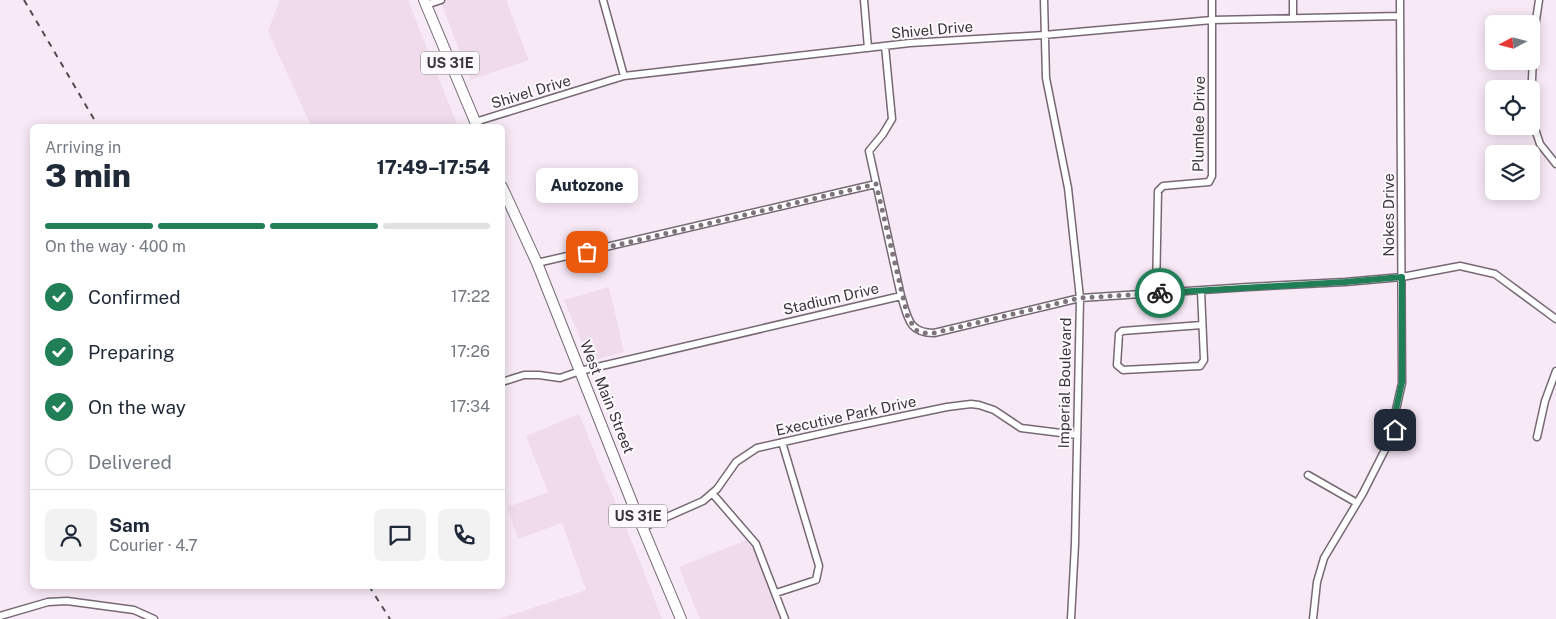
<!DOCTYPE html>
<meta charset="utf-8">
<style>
body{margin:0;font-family:"Public Sans",sans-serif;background:#f2f2f3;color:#1f2937;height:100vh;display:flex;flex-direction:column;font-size:19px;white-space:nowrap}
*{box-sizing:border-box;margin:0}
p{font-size:16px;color:#747a83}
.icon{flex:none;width:28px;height:28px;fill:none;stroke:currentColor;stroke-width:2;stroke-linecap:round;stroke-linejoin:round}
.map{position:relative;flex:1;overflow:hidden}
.sheet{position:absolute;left:30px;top:124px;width:475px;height:465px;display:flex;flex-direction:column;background:#fff;border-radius:8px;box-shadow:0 2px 12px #0003}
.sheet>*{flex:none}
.needle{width:32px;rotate:263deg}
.controls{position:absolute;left:1485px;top:15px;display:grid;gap:10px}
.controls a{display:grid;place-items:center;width:55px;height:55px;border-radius:8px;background:#fff;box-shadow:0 2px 12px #0003;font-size:25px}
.pin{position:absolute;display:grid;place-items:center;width:42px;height:42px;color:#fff;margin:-21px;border-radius:10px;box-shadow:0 2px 8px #0006}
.courier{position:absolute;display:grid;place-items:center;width:50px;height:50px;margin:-25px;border:4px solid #207f57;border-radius:50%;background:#fff;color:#222;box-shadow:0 1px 6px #0007}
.bubble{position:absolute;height:35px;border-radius:8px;background:#fff;box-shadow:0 2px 12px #0003;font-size:16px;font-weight:800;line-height:35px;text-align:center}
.headline em{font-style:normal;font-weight:800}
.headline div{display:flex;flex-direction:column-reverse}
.headline{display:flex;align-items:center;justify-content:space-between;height:85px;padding:0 15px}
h1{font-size:32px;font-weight:800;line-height:38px}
.bar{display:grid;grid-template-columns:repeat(4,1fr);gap:8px 5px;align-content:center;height:60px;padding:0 15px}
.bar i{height:6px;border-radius:4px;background:#e0e1e3}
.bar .selected{background:#207f57}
.bar p{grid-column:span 4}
.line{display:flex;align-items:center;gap:12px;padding:0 15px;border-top:1px solid #e0e1e3}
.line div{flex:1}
.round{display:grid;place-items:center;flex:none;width:52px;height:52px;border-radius:8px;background:#f2f2f3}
ol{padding:0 15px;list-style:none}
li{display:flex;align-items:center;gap:15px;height:55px}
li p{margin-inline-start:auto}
li .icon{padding:5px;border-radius:50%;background:#207f57;color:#fff;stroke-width:4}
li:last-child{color:#747a83}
li i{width:28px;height:28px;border:2px solid #e0e1e3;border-radius:50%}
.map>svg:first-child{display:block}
.built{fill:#f0dbed}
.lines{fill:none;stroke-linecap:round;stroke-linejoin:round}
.minor-casing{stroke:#766974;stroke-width:9}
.primary-casing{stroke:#766974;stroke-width:12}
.minor{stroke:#fff;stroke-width:6}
.primary{stroke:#fff;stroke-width:10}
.rail{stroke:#524b50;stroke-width:2;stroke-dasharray:6 6;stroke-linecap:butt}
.done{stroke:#7e757c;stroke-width:5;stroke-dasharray:0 9}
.route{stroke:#207f57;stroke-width:6}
.labels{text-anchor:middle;stroke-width:4;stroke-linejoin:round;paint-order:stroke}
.shield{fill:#fdfafd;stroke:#767175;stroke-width:1}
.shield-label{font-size:14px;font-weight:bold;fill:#3c363b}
.street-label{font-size:15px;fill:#3c363b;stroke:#fdfafd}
</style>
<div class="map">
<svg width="1556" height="619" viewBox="0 0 1556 619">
<rect width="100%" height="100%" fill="#f8e9f6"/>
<path class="built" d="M 280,0 L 408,0 L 457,124 L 452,126 L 311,126 L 268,31 Z
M 440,0 L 506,0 L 529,60 L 471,80 Z
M 609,287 L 624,352 L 590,361 L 564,300 Z
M 579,414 L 643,569 L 662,619 L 499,619 L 586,590 L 562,523 L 518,539 L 507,507 L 548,492 L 526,436 Z
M 746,540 L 755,552 L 782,619 L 700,619 L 679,567 Z"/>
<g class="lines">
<g class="minor-casing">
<path id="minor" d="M 603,0 L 624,76
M 864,0 L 868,48
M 1044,0 L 1046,78 L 1068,188 L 1080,298 L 1075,544 L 1071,619
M 426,5 L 441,0
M 1293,18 L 1293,0
M 885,46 L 892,119 L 883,134 L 869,151 L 901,296 C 908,317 908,333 934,333 L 1080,298 L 1248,287 L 1345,282 L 1402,277 L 1460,266 L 1495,274 L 1556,319
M 1531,102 L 1534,34 L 1539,0
M 1531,117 L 1540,144 L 1556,164
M 475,122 L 624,76 L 910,43 L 1044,35 L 1212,20 L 1400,16
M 537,263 L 876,184
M 1201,291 L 1204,360 L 1200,366 L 1123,370 L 1117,365 L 1119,334 L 1122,331 L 1202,325
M 1156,293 L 1158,191 L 1163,186 L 1209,182 L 1212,176 L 1212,0
M 502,382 L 524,375 L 539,375 L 560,378 L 580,371 L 901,296
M 1537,437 L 1545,401 L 1556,371
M 1308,475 L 1357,503
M 712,493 L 756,544 L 785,619
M 642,528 L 703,501 L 717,489 L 736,462 L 757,448 L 841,429 L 947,407 L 971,404 L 979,405 L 994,410 L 1021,428 L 1077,435
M 776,593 L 816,580 L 819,566 L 782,442
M 0,616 L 48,602 L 67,601 L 134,610 L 154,619
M 1313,619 L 1317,582 L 1324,558 L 1363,493 L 1395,430 L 1395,414 L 1402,383 L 1400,0"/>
</g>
<g class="primary-casing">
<path id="primary" d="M 424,0 L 477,126
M 502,187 L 537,263 L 633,505 L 681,619"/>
</g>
<use href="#minor" class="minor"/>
<use href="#primary" class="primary"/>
<path class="rail" d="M 24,0 L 98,126
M 369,586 L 390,619"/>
</g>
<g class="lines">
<path class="done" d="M 587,252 L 876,184 L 908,318 L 917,331 L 924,333 L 934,333 L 1080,298 L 1160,293"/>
<path class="route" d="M 1160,293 L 1345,282 L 1402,277 L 1402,382 L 1395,414 L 1395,430"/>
</g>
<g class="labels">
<g class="shield">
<rect x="421" y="51.5" width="58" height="23" rx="4"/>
<rect x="609" y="504.5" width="58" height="23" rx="4"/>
</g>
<g class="shield-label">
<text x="450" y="68">US 31E</text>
<text x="638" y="521">US 31E</text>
</g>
<g class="street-label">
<text transform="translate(932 30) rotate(-5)" y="5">Shivel Drive</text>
<text transform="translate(531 92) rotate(-17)" y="5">Shivel Drive</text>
<text transform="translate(1199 124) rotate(-89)" y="5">Plumlee Drive</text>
<text transform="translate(1389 215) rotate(-90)" y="5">Nokes Drive</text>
<text transform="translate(831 299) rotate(-13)" y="5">Stadium Drive</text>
<text transform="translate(1065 383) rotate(-89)" y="5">Imperial Boulevard</text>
<text transform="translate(607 397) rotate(68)" y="5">West Main Street</text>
<text transform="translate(846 416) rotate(-12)" y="5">Executive Park Drive</text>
</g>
</g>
</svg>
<div class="controls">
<a><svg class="needle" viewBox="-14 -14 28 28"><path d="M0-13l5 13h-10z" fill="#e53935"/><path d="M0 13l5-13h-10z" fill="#747a83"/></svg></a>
<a><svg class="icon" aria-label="locate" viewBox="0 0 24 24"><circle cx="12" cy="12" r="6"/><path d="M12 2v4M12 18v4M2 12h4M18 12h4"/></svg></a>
<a><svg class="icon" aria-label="layers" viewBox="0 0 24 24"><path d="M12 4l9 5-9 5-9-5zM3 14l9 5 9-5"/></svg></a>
</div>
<div class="pin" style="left:587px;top:252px;background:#ea580c"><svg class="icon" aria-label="bag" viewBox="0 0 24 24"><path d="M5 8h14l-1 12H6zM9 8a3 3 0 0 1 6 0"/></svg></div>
<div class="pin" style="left:1395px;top:430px;background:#1f2937"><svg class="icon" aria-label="home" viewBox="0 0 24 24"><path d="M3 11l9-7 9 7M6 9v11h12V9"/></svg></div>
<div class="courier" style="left:1160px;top:293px"><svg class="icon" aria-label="bike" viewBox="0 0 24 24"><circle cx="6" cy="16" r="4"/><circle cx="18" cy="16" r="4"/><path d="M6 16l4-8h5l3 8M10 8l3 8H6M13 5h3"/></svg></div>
<div class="bubble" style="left:536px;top:168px;width:102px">Autozone</div>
<section class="sheet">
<div class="headline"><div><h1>3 min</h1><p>Arriving in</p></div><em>17:49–17:54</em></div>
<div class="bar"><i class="selected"></i><i class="selected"></i><i class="selected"></i><i></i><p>On the way · 400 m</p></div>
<ol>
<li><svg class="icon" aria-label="check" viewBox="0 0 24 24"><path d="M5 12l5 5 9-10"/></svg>Confirmed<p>17:22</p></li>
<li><svg class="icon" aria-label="check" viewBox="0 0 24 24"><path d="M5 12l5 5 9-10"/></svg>Preparing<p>17:26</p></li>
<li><svg class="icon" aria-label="check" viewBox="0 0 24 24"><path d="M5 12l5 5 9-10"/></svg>On the way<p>17:34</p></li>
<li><i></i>Delivered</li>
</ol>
<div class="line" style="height:90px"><a class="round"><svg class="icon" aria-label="person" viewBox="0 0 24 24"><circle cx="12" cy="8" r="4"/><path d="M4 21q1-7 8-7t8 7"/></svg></a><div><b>Sam</b><p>Courier · 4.7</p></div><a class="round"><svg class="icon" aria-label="chat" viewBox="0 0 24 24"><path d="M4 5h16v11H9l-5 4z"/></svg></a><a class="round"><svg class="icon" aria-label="phone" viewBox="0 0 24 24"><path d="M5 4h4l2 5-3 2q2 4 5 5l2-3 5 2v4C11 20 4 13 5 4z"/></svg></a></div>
</section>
</div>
